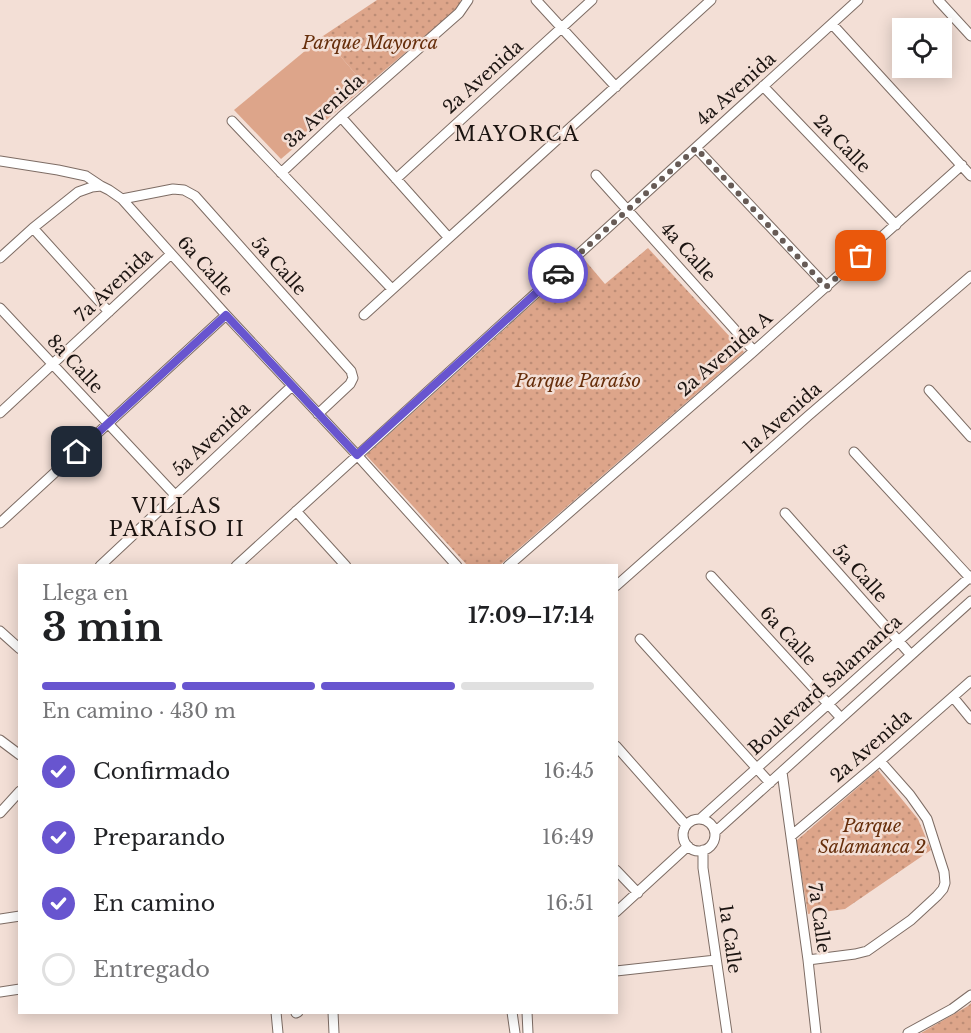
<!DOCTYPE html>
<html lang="es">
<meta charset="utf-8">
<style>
body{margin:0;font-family:"Libre Baskerville",serif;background:#f6f6f6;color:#202124;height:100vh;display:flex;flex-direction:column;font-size:22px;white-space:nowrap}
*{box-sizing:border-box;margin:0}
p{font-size:20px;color:#757577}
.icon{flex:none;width:33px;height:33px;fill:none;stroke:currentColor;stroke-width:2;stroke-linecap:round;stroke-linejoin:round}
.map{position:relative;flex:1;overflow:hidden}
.side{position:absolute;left:18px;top:564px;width:600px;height:450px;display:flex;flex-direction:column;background:#fff;border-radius:0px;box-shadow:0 3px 15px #0003}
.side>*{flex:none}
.tools{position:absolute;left:892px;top:18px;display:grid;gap:12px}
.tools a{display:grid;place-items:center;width:60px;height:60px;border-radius:0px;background:#fff;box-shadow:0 3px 15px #0003;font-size:30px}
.pin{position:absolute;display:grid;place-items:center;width:51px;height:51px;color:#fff;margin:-26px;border-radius:12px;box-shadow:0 3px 9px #0006}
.courier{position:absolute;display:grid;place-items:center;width:60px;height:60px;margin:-30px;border:4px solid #6855cf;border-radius:50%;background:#fff;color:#222;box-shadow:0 2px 8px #0007}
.headline em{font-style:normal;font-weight:800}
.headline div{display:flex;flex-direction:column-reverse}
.headline{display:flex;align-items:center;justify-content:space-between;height:102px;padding:0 24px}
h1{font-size:39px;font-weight:800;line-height:45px}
.bar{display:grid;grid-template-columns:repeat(4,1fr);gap:9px 6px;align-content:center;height:72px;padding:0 24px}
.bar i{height:8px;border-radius:4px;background:#e0e0e0}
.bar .on{background:#6855cf}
.bar p{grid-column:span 4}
ol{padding:0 24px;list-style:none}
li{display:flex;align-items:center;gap:18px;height:66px}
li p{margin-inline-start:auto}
li .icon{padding:6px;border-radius:50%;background:#6855cf;color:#fff;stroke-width:4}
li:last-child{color:#757577}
li i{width:33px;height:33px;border:3px solid #e0e0e0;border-radius:50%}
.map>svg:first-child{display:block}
.grass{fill:url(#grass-dots)}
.garden{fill:#dda58a}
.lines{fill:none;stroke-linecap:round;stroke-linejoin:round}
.minor-casing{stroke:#7d6c64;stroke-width:11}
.minor{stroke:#fff;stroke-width:9}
.done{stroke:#675b56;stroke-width:6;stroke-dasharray:0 10.8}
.route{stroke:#6855cf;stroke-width:8}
.labels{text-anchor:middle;stroke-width:5;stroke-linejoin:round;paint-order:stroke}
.park-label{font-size:18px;font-style:italic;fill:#662e0b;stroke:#f3dfd6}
.street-label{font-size:18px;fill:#1b1411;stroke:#f3dfd6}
.neighbourhood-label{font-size:20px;letter-spacing:1.5px;fill:#1b1411;stroke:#f3dfd6}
</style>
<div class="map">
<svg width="971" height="1033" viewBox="0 0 971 1033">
<defs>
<pattern id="grass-dots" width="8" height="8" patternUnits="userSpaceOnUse" patternTransform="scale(1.5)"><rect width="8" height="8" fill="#dda58a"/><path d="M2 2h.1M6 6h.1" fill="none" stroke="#bd8d76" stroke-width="1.8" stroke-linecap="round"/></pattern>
</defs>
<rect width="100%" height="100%" fill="#f3dfd6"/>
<path class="grass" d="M 377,0 L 461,0 L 457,9 L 366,86 L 323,36 Z
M 648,248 L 744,352 L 500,565 L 467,565 L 366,455 L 583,258 L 605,284 Z
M 878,770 L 918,819 L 931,850 L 845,909 L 808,914 L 796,841 Z
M 971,1003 L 971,1033 L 921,1033 L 968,1006 Z"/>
<path class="garden" d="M 323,36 L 366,86 L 281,159 L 234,110 Z"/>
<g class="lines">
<g class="minor-casing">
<path id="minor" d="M 536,0 L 616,87
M 938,0 L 971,36
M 832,24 L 971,176
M 763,86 L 896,225
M 341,117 L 449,238
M 232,121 L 392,289
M 696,148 L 827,287
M 0,161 L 58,170 L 86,176 L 101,186
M 281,173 L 341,117 L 459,13 L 468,0
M 596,175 L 754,351
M 396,179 L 592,0
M 122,199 L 173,189 L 184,190 L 195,196 L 351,371 L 353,378 L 350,384 L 318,414
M 33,228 L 109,312
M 0,258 L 33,228 L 78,192 L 92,187 L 101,186 L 109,190 L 122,199 L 226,315 L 357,455 L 457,566
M 0,308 L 175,495
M 364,315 L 711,0
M 929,390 L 971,437
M 0,413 L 171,254
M 854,452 L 971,579
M 296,511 L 346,566
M 785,513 L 911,655
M 0,523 L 226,315
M 100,566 L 292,386
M 236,566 L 858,0
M 508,566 L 754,351 L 962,165
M 711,576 L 841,718
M 616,586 L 808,416 L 971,276
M 0,631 L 20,649
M 640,639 L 770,783
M 953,697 L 971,719
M 0,740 L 20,755
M 616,746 L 686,825
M 782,772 L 808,960 L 816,1033
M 0,813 L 20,791
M 700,819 L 971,576
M683 835a16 16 0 1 1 32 0a16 16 0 1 1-32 0Z
M 715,832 L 971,601
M 791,836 L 880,761 L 971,681
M 703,850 L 703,868 L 727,1033
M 616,870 L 638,893
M 616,912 L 688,846
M 0,919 L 20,916
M 808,960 L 855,954 L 867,951 L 911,920 L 937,896 L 943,889 L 945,883 L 944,872 L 927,819 L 910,795 L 880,761
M 616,971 L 716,960
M 0,992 L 20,989
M 276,1012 L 278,1033
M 333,1012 L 334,1033
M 512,1012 L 515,1033
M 527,1012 L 528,1033
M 296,1013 L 298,1012
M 908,1033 L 952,1009 L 971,995"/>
</g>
<use href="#minor" class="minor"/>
</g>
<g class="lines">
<path class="done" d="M 558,273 L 696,148 L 826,287 L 861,256"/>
<path class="route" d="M 77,452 L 226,315 L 357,455 L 558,273"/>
</g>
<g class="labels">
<g class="park-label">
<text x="370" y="49">Parque Mayorca</text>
<text x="578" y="387">Parque Paraíso</text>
<text x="872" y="832">Parque<tspan x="872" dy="21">Salamanca 2</tspan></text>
</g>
<g class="street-label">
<text transform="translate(483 77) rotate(-42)" y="6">2a Avenida</text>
<text transform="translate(736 89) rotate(-42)" y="6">4a Avenida</text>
<text transform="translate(324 111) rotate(-42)" y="6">3a Avenida</text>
<text transform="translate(842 144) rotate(46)" y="6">2a Calle</text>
<text transform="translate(688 252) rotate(48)" y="6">4a Calle</text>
<text transform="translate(205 266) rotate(48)" y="6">6a Calle</text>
<text transform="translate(279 266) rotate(48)" y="6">5a Calle</text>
<text transform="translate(114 285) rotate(-43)" y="6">7a Avenida</text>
<text transform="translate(725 354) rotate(-41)" y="6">2a Avenida A</text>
<text transform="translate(75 364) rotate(47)" y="6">8a Calle</text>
<text transform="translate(782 418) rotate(-41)" y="6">1a Avenida</text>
<text transform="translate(211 439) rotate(-43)" y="6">5a Avenida</text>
<text transform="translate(860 573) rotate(48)" y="6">5a Calle</text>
<text transform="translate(788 636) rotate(47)" y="6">6a Calle</text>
<text transform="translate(825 685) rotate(-42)" y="6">Boulevard Salamanca</text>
<text transform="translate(871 746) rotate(-41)" y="6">2a Avenida</text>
<text transform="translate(819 918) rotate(82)" y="6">7a Calle</text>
<text transform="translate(730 939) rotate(82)" y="6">1a Calle</text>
</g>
<g class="neighbourhood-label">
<text x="517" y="141">MAYORCA</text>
<text x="177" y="513">VILLAS<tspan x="177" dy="23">PARAÍSO II</tspan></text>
</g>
</g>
</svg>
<div class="tools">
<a><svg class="icon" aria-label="locate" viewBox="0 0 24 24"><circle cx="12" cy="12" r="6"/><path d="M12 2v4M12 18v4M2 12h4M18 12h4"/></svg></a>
</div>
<div class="pin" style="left:861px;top:256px;background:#ea580c"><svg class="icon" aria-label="bag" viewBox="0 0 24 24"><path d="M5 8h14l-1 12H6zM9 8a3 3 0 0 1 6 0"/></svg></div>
<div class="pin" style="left:77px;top:452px;background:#1f2937"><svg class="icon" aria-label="home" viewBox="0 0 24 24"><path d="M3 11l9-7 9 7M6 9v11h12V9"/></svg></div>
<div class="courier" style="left:558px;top:273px"><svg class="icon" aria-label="car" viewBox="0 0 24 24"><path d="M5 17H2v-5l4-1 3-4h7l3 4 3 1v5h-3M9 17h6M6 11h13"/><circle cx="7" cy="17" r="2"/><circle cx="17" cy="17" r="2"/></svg></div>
<section class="side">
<div class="headline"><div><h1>3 min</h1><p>Llega en</p></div><em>17:09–17:14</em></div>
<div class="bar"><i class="on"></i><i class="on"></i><i class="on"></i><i></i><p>En camino · 430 m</p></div>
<ol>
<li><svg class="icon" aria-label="check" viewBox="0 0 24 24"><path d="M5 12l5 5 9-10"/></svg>Confirmado<p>16:45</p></li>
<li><svg class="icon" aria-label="check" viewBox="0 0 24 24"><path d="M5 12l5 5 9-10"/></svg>Preparando<p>16:49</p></li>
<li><svg class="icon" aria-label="check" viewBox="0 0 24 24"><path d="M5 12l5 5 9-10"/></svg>En camino<p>16:51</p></li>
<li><i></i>Entregado</li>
</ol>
</section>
</div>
